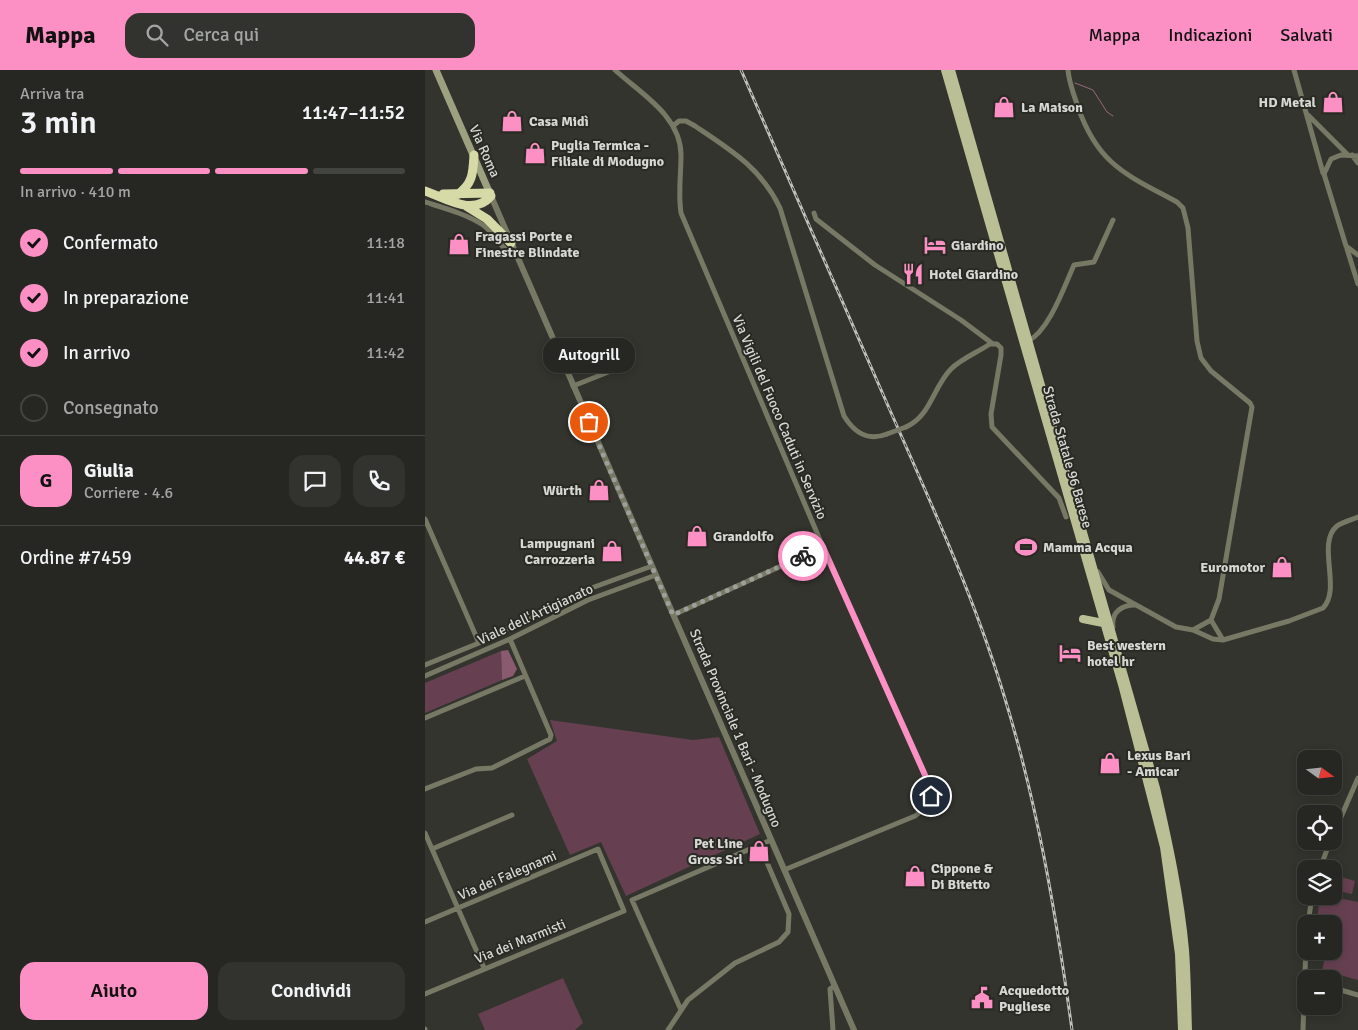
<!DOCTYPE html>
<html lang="it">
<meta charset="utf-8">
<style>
body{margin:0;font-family:Signika,sans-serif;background:#32332f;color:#f1f3f6;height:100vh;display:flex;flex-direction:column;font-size:19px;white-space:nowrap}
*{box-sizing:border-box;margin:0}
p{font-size:16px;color:#a4a5a5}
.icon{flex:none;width:28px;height:28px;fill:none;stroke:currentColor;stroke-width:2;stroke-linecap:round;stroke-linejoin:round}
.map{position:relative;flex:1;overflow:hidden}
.side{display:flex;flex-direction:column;background:#262722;width:425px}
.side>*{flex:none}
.needle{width:32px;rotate:105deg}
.controls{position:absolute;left:872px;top:680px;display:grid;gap:10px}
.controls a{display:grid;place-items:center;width:45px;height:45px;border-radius:10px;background:#262722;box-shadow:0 2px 8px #0003,0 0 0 1px #424440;font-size:25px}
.pin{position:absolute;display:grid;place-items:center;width:42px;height:42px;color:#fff;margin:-21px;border:2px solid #fff;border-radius:50%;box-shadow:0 1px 5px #0007}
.courier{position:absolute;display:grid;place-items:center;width:50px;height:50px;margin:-25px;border:4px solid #fc8fc3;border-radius:50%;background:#fff;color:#222;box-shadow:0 1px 6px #0007}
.bubble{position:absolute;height:35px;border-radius:15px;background:#262722;box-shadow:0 2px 8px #0003,0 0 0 1px #424440;font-size:16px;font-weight:600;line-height:35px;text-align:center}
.headline em{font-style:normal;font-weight:600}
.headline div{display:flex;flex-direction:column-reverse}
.headline{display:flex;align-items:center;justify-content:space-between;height:85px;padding:0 20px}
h1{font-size:32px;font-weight:600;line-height:38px}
.bar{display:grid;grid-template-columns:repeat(4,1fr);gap:8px 5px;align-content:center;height:60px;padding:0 20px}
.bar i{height:6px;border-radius:4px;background:#424440}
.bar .active{background:#fc8fc3}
.bar p{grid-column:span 4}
.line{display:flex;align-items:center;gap:12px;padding:0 20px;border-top:1px solid #424440}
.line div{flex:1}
.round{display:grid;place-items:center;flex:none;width:52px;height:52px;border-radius:15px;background:#32332f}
ol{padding:0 20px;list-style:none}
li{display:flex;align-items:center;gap:15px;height:55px}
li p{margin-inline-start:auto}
li .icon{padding:5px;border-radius:50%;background:#fc8fc3;color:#111;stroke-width:4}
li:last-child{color:#a4a5a5}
li i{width:28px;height:28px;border:2px solid #424440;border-radius:50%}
.cta{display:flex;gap:10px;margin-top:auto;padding:10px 20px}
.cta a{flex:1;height:58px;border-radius:15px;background:#fc8fc3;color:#111;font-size:20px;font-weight:600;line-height:58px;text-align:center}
.cta a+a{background:#32332f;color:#f1f3f6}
header{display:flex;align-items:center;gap:30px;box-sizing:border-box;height:70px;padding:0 25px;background:#fc8fc3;color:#111}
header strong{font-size:24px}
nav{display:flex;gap:28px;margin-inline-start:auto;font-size:18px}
.search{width:350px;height:45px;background:#32332f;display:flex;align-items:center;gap:12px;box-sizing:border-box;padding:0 18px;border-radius:15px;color:#a4a5a5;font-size:19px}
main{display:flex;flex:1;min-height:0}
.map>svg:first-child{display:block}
.green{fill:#664051}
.forest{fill:#8a5b70}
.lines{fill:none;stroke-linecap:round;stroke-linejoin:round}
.stream{stroke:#96677c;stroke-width:1}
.minor{stroke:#777965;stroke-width:5}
.tertiary{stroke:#777965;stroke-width:6}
.secondary{stroke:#9da180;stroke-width:7}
.primary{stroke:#bbbf95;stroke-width:8}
.motorway{stroke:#d5daa7;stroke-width:9}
.rail-casing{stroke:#c0c1bd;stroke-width:3}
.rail{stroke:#292a24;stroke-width:1;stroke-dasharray:4;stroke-linecap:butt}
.minor-bridge{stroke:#777965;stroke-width:5}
.done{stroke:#9e9f9a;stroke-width:5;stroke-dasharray:0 9}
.route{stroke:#fc8fc3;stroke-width:6}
.labels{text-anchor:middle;stroke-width:4;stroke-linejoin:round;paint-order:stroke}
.poi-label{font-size:14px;font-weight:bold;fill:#d7d8d4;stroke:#292a24;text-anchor:start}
.street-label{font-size:14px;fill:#d7d8d4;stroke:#292a24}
</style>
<header>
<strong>Mappa</strong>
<div class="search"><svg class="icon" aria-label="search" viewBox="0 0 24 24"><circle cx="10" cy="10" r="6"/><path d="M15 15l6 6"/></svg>Cerca qui</div>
<nav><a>Mappa</a><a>Indicazioni</a><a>Salvati</a></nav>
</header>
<main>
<section class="side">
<div class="headline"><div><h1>3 min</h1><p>Arriva tra</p></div><em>11:47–11:52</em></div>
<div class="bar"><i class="active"></i><i class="active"></i><i class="active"></i><i></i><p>In arrivo · 410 m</p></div>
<ol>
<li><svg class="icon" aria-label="check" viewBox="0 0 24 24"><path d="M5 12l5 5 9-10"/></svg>Confermato<p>11:18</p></li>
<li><svg class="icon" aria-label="check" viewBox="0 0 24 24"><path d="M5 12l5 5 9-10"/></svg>In preparazione<p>11:41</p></li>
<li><svg class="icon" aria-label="check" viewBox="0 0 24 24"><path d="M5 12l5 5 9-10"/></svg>In arrivo<p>11:42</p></li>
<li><i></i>Consegnato</li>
</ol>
<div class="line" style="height:90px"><b class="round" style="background:#fc8fc3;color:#111">G</b><div><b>Giulia</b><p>Corriere · 4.6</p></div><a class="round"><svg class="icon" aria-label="chat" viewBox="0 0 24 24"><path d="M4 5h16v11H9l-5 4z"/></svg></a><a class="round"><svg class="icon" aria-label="phone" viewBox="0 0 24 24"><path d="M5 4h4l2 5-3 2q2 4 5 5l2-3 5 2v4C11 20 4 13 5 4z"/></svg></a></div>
<div class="line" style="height:65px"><div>Ordine #7459</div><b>44.87 €</b></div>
<div class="cta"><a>Aiuto</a><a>Condividi</a></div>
</section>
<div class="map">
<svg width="933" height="960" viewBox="0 0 933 960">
<rect width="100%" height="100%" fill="#33342e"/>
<path class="green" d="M 76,581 L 77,610 L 0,643 L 0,613 Z
M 125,650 L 268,670 L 294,667 L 335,764 L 201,826 L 176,772 L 145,785 L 102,689 L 132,671 Z
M 909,805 L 930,811 L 927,824 L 909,820 Z
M 909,822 L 913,823 L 913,828 L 933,832 L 933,910 L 897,900 L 902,881 L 909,881 L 910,853 L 892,850 L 895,826 L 909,826 Z
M 138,908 L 158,953 L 150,960 L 60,960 L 53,944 Z"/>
<path class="forest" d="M 83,580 L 92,599 L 88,606 L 77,610 L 76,581 Z"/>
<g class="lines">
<path class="stream" d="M 650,13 L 668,20 L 682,42 L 688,46"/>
<path class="minor" d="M 190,0 C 215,23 256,46 256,85 C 256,105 253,123 256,143 L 398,477 L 504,714 C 506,730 503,737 490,746 L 359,800
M 643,0 C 644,13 649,25 653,37 C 673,95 702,105 752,132 L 758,138 L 763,158 L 772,271 L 776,288 L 786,301 L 825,333 L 827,337 L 794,529 L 786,550 L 768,560 L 751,557 L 684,520 L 673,502
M 869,0 L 898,103
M 883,45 L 923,85
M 248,56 L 254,51 L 261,51 L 270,56 C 306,80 336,98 355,138 L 419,346 C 429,362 442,372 462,364
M 927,85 L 933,93
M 933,86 L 916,85 L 906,89 L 899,104 L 921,176 L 933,185
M 0,132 C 19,138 41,144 58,155 C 72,165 75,181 92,185
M 389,143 L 391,149 L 450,195 L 536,250 L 568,274
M 922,179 L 933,214
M 603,271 C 624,261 639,217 649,195 L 669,192 L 688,150
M 148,316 L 201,295
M 481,357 C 506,346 508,317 526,299 C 536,289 553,282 565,274 L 572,274 L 576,278 L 576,285 L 566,344 L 567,357 L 634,428 L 641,447
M 0,449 L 54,573
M 248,545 L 398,477
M 688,557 C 686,542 697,535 710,535
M 768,560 L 788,569 L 798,570 L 786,550
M 798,570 L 864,551 L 898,538 C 917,519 891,473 912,456 C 917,452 926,450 933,447
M 0,595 L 54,573 L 161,520 L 227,496
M 0,606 L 85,569 L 163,530 L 231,505
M 0,648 L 100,606
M 0,719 L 51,699 L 67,698 L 125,669 L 126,665 L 85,569
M 0,763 L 59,898
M 909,763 L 933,708
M 7,779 L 87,745
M 895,799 L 905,771
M 0,852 L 173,779 L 199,841 L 0,924
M 883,854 L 887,826
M 909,918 L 933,925
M 256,940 L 207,830 L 346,770
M 0,959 L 0,960
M 243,960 L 263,930 L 310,893 L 354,872 L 363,862 L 364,844 L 335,776
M 408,960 L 405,919 L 410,916
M 878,960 L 881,875"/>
<path class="tertiary" d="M 66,126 L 429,960"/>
<path class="secondary" d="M 11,0 L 66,126"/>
<path class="primary" d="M 520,0 L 698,618 L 739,777 L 754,884 L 757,960
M 526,0 L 731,718 C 743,771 755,825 760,880 C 762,906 762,933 763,960
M 658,549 L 678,553"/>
<path class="motorway" d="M 0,121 C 21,128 48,147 66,126
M 18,124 L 65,123
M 32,125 C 48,114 48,103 49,85
M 41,136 L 62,149 L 86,173"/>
<g class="rail-casing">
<path id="rail" d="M 316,0 C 366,113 415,226 464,338 C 505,431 547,522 577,619 C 612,730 631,844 647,960"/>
</g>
<use href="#rail" class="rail"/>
<path class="minor-bridge" d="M 462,364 L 481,357"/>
</g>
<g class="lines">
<path class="done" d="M 164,352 L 248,545 L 378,486"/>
<path class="route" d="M 378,486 L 398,477 L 504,714 L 506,726"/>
</g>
<defs>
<g id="shop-bare" transform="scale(1.725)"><path d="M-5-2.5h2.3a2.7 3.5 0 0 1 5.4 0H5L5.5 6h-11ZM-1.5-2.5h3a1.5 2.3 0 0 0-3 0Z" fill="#fc8fc3" stroke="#292a24" stroke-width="2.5" paint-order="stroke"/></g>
<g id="hotel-bare" transform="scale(1.725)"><path d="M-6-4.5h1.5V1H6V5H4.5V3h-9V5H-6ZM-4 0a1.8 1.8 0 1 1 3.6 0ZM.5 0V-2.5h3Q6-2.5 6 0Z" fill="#fc8fc3" stroke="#292a24" stroke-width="2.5" paint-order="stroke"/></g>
<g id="restaurant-bare" transform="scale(1.725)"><path d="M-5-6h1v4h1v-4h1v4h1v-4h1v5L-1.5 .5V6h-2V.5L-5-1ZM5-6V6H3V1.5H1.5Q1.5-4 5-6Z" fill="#fc8fc3" stroke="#292a24" stroke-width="2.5" paint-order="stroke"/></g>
<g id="stadium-bare" transform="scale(1.725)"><path d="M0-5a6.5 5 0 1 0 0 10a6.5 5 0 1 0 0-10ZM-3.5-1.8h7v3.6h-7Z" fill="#fc8fc3" stroke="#292a24" stroke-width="2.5" paint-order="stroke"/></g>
<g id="civic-bare" transform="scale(1.725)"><path d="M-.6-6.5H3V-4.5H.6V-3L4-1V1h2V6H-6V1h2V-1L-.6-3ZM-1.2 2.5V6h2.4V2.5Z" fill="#fc8fc3" stroke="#292a24" stroke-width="2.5" paint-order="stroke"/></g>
</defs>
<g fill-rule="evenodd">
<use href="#shop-bare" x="908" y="32"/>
<use href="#shop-bare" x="579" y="37"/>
<use href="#shop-bare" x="87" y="51"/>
<use href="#shop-bare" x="110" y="83"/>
<use href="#shop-bare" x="34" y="174"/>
<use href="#hotel-bare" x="510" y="175"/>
<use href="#restaurant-bare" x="488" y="204"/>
<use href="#shop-bare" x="174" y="420"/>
<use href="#shop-bare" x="272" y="466"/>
<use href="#stadium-bare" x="601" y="477"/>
<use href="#shop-bare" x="187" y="481"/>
<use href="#shop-bare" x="857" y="497"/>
<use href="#hotel-bare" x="645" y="583"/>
<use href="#shop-bare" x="685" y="693"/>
<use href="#shop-bare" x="334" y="781"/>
<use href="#shop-bare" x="490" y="806"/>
<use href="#civic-bare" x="557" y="928"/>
</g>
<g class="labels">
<g class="poi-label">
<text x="891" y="37" text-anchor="end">HD Metal</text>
<text x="596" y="42">La Maison</text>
<text x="104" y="56">Casa Midì</text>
<text x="126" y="80">Puglia Termica -<tspan x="126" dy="16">Filiale di Modugno</tspan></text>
<text x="50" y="171">Fragassi Porte e<tspan x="50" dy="16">Finestre Blindate</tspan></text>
<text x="526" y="180">Giardino</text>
<text x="504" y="209">Hotel Giardino</text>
<text x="157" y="425" text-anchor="end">Würth</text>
<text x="288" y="471">Grandolfo</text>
<text x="170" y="478" text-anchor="end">Lampugnani<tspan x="170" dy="16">Carrozzeria</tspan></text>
<text x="618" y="482">Mamma Acqua</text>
<text x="840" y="502" text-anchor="end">Euromotor</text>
<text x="662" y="580">Best western<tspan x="662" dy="16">hotel hr</tspan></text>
<text x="702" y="690">Lexus Bari<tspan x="702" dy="16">- Amicar</tspan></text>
<text x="318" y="778" text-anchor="end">Pet Line<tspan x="318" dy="16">Gross Srl</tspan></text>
<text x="506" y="803">Cippone &amp;<tspan x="506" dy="16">Di Bitetto</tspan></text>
<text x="574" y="925">Acquedotto<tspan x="574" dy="16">Pugliese</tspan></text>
</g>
<g class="street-label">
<text transform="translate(60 81) rotate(66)" y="5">Via Roma</text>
<text transform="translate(355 347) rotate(67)" y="5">Via Vigili del Fuoco Caduti in Servizio</text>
<text transform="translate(643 387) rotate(74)" y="5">Strada Statale 96 Barese</text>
<text transform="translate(110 544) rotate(-25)" y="5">Viale dell'Artigianato</text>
<text transform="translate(311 658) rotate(67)" y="5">Strada Provinciale 1 Bari - Modugno</text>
<text transform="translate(82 805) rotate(-23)" y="5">Via dei Falegnami</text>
<text transform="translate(95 871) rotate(-22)" y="5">Via dei Marmisti</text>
</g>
</g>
</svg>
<div class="controls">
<a><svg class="needle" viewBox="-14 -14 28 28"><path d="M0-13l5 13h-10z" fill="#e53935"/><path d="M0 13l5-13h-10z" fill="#a4a5a5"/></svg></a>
<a><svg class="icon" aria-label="locate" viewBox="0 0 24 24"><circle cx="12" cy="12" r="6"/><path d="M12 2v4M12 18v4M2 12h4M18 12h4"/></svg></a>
<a><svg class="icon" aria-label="layers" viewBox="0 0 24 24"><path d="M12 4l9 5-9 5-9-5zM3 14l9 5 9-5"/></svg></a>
<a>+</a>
<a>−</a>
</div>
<div class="pin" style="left:164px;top:352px;background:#ea580c"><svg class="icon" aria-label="bag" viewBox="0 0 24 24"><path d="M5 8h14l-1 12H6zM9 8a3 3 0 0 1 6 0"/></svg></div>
<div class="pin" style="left:506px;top:726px;background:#1f2937"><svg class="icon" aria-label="home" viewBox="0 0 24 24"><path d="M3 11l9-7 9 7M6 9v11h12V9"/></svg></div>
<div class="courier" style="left:378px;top:486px"><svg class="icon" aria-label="bike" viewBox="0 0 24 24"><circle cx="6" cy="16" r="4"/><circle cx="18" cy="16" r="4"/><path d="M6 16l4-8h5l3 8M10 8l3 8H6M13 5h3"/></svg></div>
<div class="bubble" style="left:118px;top:268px;width:92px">Autogrill</div>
</div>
</main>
